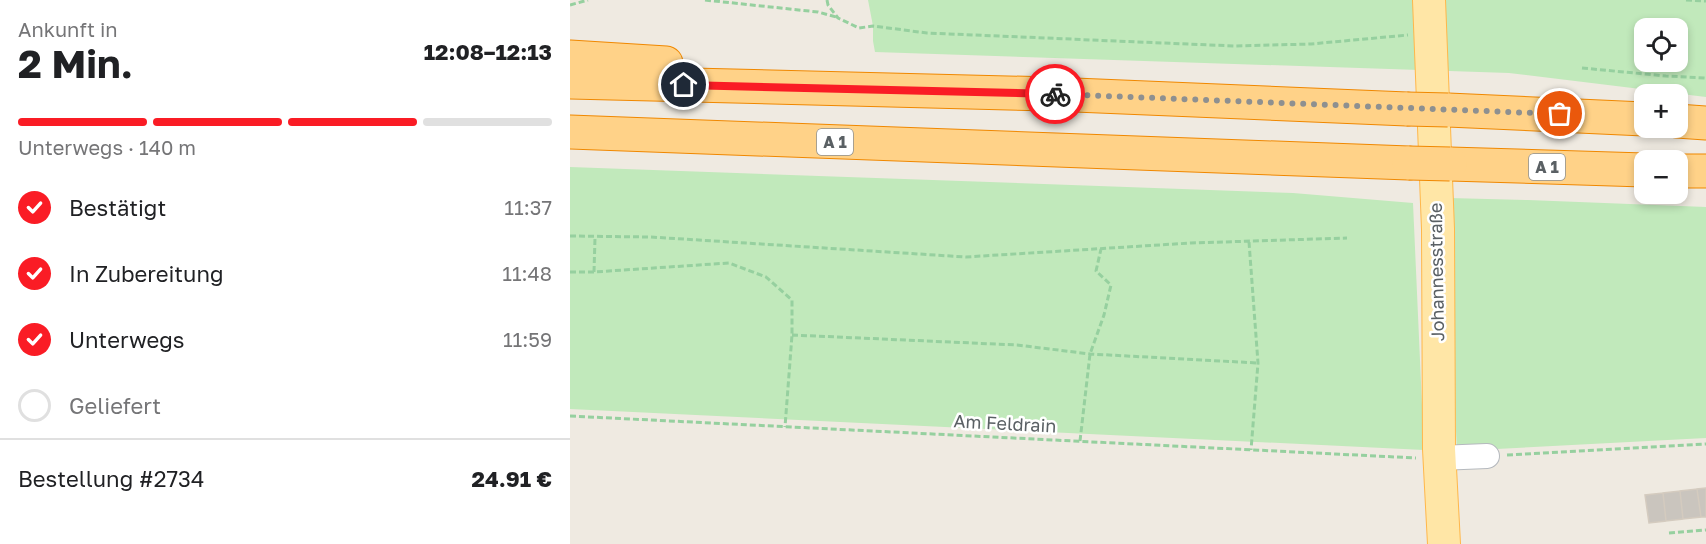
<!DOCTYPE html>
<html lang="de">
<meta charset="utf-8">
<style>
body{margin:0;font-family:"Golos Text",sans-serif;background:#f2f2f2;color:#202124;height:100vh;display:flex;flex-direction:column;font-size:22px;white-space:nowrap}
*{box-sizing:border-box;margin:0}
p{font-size:20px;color:#757577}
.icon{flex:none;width:33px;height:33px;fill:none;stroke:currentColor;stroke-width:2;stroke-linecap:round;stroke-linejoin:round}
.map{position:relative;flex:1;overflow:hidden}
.panel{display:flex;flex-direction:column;background:#fff;width:570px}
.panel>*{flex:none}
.fabs{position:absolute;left:1064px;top:18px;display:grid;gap:12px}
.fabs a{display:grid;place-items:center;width:54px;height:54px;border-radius:12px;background:#fff;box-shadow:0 3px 9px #0003;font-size:30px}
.pin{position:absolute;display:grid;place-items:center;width:51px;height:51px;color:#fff;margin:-26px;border:3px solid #fff;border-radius:50%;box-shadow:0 2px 6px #0007}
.courier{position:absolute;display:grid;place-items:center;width:60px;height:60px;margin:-30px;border:4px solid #fa1c25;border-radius:50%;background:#fff;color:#222;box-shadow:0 2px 8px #0007}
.head em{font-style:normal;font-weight:700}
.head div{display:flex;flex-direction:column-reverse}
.head{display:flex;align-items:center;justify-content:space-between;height:102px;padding:0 18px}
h1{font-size:39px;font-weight:700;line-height:45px}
.bar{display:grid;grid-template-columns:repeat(4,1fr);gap:9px 6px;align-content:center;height:72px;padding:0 18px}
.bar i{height:8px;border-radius:4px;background:#e0e0e0}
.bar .selected{background:#fa1c25}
.bar p{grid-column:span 4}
.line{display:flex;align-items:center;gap:15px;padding:0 18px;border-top:2px solid #e0e0e0}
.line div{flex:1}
ol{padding:0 18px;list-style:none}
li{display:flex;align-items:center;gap:18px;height:66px}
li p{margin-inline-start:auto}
li .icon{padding:6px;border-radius:50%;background:#fa1c25;color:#fff;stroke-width:4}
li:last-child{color:#757577}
li i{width:33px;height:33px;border:3px solid #e0e0e0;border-radius:50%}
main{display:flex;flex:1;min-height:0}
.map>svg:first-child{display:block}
.green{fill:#c1e9bb;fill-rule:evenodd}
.building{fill:#cac5be;stroke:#d4cbbf;stroke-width:1.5}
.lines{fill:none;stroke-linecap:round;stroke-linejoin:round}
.minor-casing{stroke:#b5b9be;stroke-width:26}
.major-casing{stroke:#ffb74a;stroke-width:34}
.highway-casing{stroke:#f08800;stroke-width:35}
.path{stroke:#96d09f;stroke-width:3;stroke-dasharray:6 3;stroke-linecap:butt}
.minor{stroke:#fff;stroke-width:24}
.major{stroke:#ffe6a6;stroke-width:32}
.highway{stroke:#ffd288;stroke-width:33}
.highway-bridge-casing{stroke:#f08800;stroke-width:35;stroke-linecap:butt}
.highway-bridge{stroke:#ffd288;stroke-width:33}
.done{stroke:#8e9090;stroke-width:6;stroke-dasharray:0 10.8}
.route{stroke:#fa1c25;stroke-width:8}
.labels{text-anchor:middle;stroke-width:5;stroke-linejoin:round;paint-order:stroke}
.shield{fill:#fff;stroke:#8c9092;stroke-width:1.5}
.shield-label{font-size:16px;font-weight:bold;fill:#5a6064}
.street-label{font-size:18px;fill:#5a6064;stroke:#fff}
</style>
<main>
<section class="panel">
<div class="head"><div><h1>2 Min.</h1><p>Ankunft in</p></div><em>12:08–12:13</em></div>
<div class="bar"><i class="selected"></i><i class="selected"></i><i class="selected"></i><i></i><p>Unterwegs · 140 m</p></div>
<ol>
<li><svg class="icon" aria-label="check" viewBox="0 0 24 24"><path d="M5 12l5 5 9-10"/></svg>Bestätigt<p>11:37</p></li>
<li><svg class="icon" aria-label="check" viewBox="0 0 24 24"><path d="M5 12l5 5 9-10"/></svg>In Zubereitung<p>11:48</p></li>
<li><svg class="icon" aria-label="check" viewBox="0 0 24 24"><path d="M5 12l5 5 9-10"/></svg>Unterwegs<p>11:59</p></li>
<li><i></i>Geliefert</li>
</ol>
<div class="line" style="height:78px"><div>Bestellung #2734</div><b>24.91 €</b></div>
</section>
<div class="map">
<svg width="1136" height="544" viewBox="0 0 1136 544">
<rect width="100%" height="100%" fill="#efeae1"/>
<path class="green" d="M 298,0 L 1136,0 L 1136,97 L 939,73 L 305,52 L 303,41 L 303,26 ZM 1074,28 L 1107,28 L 1107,62 L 1074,62 Z
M 0,167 L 723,193 L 843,203 L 854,450 L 0,409 Z
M 879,198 L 958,200 L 1136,207 L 1136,438 L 887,451 L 883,373 Z"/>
<path class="building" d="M 1136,488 L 1136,517 L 1131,517 L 1127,489 Z
M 1127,489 L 1131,517 L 1113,519 L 1110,491 Z
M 1110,491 L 1113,519 L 1096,521 L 1093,493 Z
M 1093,493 L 1096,521 L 1079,523 L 1075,495 Z"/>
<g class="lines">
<g class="minor-casing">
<path id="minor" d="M 869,458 L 917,456"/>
</g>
<g class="major-casing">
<path id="major" d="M 859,0 L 868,229 L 869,449 L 874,544"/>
</g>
<g class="highway-casing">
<path id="highway" d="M 0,57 L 96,63
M 0,82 L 481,94 L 837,109
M 878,110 L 1074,119
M 1107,121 L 1136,123
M 0,132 L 839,163
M 880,164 L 1074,170
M 1107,171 L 1136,171"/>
</g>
<path class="path" d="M 135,0 L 248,12 L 266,17
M 257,0 L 258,5 L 268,18 L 289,28 L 303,26 L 357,33 L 664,46 L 741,44 L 838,35
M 1116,0 L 1136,1
M 0,5 L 18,0
M 1012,68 L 1096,76 L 1136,78
M 0,236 L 81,237 L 396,257 L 621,243 L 777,238
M 679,242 L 688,363 L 681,450
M 0,272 L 24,272 L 159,263 L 196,277 L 222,300 L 222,335 L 215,427
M 24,272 L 25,238
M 222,335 L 447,345 L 520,354 L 688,363
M 0,416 L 846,458
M 510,441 L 520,354 L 534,315 L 541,285 L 526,271 L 531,249
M 937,455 L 1136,444
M 1099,533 L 1136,530"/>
<use href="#minor" class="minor"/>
<use href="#major" class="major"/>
<use href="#highway" class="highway"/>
<g class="highway-bridge-casing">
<path id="highway-bridge" d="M 837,109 L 878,110
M 839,163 L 880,164"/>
</g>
<use href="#highway-bridge" class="highway-bridge"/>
</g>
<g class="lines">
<path class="done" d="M 485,94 L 990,114"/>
<path class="route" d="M 114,85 L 485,94"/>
</g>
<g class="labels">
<g class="shield">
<rect x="247" y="129" width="36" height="26" rx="4.5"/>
<rect x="959" y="154" width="36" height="26" rx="4.5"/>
</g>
<g class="shield-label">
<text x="265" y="148">A 1</text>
<text x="977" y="173">A 1</text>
</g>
<g class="street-label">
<text transform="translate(867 272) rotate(-91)" y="6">Johannesstraße</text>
<text transform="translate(435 424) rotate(3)" y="6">Am Feldrain</text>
</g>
</g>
</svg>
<div class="fabs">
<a><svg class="icon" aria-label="locate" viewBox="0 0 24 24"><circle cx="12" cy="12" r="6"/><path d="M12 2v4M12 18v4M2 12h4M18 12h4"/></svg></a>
<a>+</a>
<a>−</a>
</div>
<div class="pin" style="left:990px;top:114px;background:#ea580c"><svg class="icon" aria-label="bag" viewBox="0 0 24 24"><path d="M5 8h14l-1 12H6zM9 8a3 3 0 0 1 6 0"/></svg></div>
<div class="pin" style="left:114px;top:85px;background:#1f2937"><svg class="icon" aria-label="home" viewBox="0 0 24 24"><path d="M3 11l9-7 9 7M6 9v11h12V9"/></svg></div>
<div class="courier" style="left:485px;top:94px"><svg class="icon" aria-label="bike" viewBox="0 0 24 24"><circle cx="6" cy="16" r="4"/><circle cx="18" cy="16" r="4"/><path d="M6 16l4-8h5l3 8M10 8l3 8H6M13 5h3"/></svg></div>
</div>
</main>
